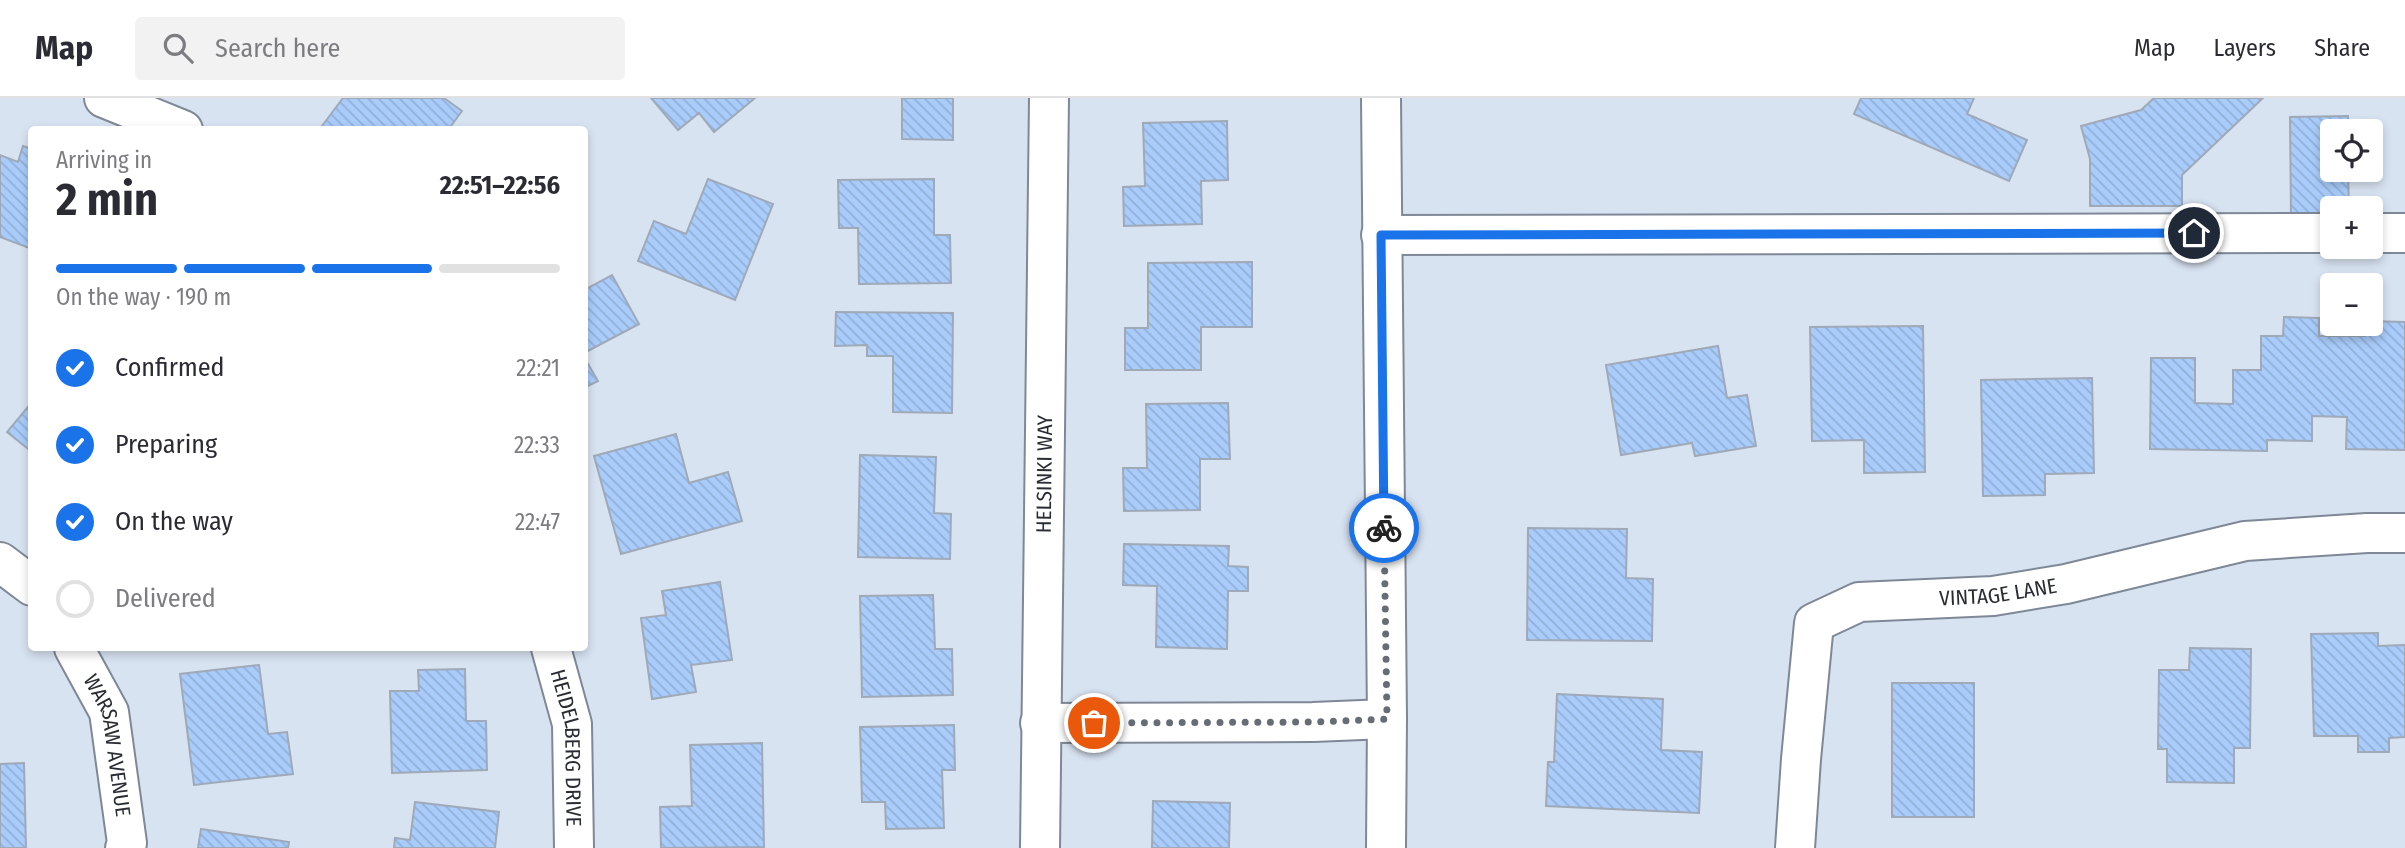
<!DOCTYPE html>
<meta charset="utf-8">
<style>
body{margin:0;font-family:"Fira Sans Condensed",sans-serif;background:#f2f2f3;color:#2b2b33;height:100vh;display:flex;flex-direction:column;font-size:26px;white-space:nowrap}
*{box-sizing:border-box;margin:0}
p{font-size:23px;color:#7c7c81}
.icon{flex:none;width:38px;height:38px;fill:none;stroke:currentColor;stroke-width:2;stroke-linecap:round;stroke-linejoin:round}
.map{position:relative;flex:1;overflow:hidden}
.drawer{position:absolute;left:28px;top:28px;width:560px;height:525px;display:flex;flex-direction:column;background:#fff;border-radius:7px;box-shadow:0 4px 10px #0003}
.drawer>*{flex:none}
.tools{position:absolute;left:2320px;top:21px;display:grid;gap:14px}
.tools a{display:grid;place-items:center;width:63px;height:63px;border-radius:7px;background:#fff;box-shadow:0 4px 10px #0003;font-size:35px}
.pin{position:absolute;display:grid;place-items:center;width:60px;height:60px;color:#fff;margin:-30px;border:4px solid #fff;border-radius:50%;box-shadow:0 2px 7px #0007}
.courier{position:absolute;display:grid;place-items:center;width:70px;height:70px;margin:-35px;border:5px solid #1a73e8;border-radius:50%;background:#fff;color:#222;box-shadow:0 2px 9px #0007}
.overview em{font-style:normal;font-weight:700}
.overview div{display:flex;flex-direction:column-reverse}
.overview{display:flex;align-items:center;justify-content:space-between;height:119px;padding:0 28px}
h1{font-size:46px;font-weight:700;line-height:52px}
.bar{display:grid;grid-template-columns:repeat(4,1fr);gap:10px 7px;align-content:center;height:84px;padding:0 28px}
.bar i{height:9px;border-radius:5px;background:#e1e1e2}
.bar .current{background:#1a73e8}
.bar p{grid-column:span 4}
ol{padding:0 28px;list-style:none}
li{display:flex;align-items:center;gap:21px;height:77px}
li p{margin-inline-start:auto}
li .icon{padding:7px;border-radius:50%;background:#1a73e8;color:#fff;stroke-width:4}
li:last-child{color:#7c7c81}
li i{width:38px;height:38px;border:4px solid #e1e1e2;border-radius:50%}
header{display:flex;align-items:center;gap:42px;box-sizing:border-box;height:98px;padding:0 35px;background:#fff;border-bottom:2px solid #e1e1e2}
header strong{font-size:33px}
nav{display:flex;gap:38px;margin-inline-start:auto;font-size:24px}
.search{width:490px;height:63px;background:#f2f2f3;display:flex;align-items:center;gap:18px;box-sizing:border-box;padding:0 24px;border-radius:7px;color:#7c7c81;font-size:26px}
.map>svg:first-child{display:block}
.building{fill:url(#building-back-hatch);stroke:#9fa9b7;stroke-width:2}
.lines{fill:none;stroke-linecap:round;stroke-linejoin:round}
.minor-casing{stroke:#7e8896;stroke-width:42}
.minor{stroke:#fff;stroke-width:38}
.done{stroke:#666d76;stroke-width:7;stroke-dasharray:0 12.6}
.route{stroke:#1a73e8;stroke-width:9}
.labels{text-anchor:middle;stroke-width:5;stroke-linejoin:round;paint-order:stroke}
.street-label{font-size:21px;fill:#292d33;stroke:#fff}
</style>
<header>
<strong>Map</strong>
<div class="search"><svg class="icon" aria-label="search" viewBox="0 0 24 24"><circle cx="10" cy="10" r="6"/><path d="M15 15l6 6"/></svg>Search here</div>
<nav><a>Map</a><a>Layers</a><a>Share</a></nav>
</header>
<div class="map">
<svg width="2405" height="750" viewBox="0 0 2405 750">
<defs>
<pattern id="building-back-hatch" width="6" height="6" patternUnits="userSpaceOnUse" patternTransform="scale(1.75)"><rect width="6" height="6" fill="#a9ccfb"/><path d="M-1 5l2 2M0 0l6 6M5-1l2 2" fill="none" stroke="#91b0d8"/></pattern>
</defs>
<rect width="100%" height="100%" fill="#d8e3f2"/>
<path class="building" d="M 343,0 L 444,0 L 462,13 L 448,32 L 327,32 L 322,28 Z
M 651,0 L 755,0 L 714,34 L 699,15 L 678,32 Z
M 902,0 L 953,0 L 953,42 L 902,41 Z
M 1861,0 L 1974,0 L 1967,16 L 2027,42 L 2009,83 L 1854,16 Z
M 2154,0 L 2263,0 L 2182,77 L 2182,108 L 2090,108 L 2090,61 L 2081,28 L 2141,12 Z
M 2348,18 L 2348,33 L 2333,33 L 2333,72 L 2348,72 L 2349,110 L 2333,110 L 2333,119 L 2291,119 L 2290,19 Z
M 1227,23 L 1228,82 L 1201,83 L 1202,126 L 1124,128 L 1123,89 L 1145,88 L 1143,25 Z
M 23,48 L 32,51 L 32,151 L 0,139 L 0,57 L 18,64 Z
M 708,81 L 773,106 L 735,202 L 638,163 L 654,123 L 686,136 Z
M 934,81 L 934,137 L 950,137 L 951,185 L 859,186 L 858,130 L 839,130 L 838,82 Z
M 1252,164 L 1252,229 L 1201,229 L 1201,272 L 1125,272 L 1125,230 L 1148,230 L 1148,165 Z
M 612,177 L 639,226 L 584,255 L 584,192 Z
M 836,214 L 953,215 L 952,315 L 893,314 L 893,258 L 867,258 L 867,247 L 835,248 Z
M 2284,219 L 2319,220 L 2319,238 L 2365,238 L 2365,226 L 2371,226 L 2371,223 L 2405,224 L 2405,352 L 2346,351 L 2347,319 L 2312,318 L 2312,343 L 2267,342 L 2267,353 L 2150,351 L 2151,260 L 2195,260 L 2195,305 L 2233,306 L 2233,272 L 2261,272 L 2261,238 L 2283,238 Z
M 1923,228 L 1925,374 L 1864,375 L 1864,342 L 1812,343 L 1810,229 Z
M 1718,248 L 1727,300 L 1747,297 L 1756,348 L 1695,358 L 1692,345 L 1621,357 L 1606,267 Z
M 584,259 L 598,283 L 584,290 Z
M 2092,280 L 2094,375 L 2045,376 L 2045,397 L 1983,398 L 1981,282 Z
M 32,304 L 32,354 L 7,334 Z
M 1228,305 L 1230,361 L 1200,361 L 1200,412 L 1124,413 L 1123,370 L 1147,370 L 1146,306 Z
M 676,336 L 689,385 L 728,374 L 742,423 L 621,456 L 594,358 Z
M 860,357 L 936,359 L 934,415 L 951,416 L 950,461 L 858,459 Z
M 1528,430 L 1627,431 L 1626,480 L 1653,481 L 1652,543 L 1527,542 Z
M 1124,446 L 1229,448 L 1228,468 L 1248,469 L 1248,493 L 1228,493 L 1227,551 L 1156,549 L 1157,488 L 1123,487 Z
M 720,484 L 732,562 L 691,567 L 696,594 L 652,601 L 641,520 L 666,517 L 662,493 Z
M 933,497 L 935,551 L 952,551 L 953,597 L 862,599 L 860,498 Z
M 2378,535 L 2378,548 L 2405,547 L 2405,639 L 2389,640 L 2389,654 L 2358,654 L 2358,638 L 2314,638 L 2311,536 Z
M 2190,550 L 2251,551 L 2250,650 L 2234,650 L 2234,685 L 2167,684 L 2167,651 L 2158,651 L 2159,572 L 2189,572 Z
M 259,567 L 268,636 L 287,634 L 293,676 L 194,687 L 180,576 Z
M 465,571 L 466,623 L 486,623 L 487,672 L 392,675 L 390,593 L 419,593 L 418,572 Z
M 1892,585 L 1974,585 L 1974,719 L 1892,719 Z
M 1557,596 L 1663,601 L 1661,652 L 1702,654 L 1699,715 L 1546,708 L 1548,664 L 1554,664 Z
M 954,627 L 955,672 L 942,672 L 944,730 L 886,731 L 885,704 L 862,704 L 860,629 Z
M 762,645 L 764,749 L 661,750 L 660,709 L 692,708 L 690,647 Z
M 24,665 L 26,750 L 0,750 L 0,666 Z
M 1153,703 L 1230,705 L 1229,750 L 1152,750 Z
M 415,704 L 499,714 L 495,750 L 394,750 L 395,740 L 410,742 Z
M 201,731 L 289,744 L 288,750 L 198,750 Z"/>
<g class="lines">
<g class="minor-casing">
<g id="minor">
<path d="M 104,0 L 183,32"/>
<path d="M 1381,0 L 1387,621 L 1386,750"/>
<path d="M 2371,135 L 2405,135"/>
<path d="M 1381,137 L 2333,135"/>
<path d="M 0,464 L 32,488"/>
<path id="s1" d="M 74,550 L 109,614 L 127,745 L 125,750"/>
<path id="s2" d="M 551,550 L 572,626 L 574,750"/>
<path d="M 1040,625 L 1313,624 L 1387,621"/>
<path id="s3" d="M 1040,750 L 1049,0"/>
<path id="s4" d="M 1795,750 L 1801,661 L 1814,525 L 1859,504 L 1993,498 L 2066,486 L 2245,443 L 2367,435 L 2405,435"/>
</g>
</g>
<use href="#minor" class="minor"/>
</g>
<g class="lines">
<path class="done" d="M 1094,625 L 1314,624 L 1387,621 L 1384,430"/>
<path class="route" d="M 1384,430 L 1381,137 L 2194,135"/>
</g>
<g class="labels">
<g class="street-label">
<text dy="7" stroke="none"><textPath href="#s3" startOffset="374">HELSINKI WAY</textPath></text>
<text dy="7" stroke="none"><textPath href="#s4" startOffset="415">VINTAGE LANE</textPath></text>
<text dy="7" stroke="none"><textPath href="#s1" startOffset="105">WARSAW AVENUE</textPath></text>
<text dy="7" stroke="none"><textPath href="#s2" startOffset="102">HEIDELBERG DRIVE</textPath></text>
</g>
</g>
</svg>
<div class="tools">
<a><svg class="icon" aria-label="locate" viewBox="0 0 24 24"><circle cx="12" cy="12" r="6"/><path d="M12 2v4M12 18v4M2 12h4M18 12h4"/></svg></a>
<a>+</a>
<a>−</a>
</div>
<div class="pin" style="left:1094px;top:625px;background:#ea580c"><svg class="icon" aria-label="bag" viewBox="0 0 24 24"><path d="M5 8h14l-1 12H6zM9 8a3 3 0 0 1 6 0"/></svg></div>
<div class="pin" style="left:2194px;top:135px;background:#1f2937"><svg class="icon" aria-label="home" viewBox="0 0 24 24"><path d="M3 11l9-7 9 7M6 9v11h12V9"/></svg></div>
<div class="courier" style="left:1384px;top:430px"><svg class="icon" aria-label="bike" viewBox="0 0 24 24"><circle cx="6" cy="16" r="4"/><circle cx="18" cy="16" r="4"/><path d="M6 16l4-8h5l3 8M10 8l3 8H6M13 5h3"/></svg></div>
<section class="drawer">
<div class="overview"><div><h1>2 min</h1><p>Arriving in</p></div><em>22:51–22:56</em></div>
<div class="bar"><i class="current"></i><i class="current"></i><i class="current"></i><i></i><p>On the way · 190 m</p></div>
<ol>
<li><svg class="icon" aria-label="check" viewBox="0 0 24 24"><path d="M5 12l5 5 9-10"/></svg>Confirmed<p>22:21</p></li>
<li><svg class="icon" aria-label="check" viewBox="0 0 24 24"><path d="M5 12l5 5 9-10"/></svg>Preparing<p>22:33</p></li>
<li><svg class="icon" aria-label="check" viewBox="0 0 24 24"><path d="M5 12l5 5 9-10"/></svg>On the way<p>22:47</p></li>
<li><i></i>Delivered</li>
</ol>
</section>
</div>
